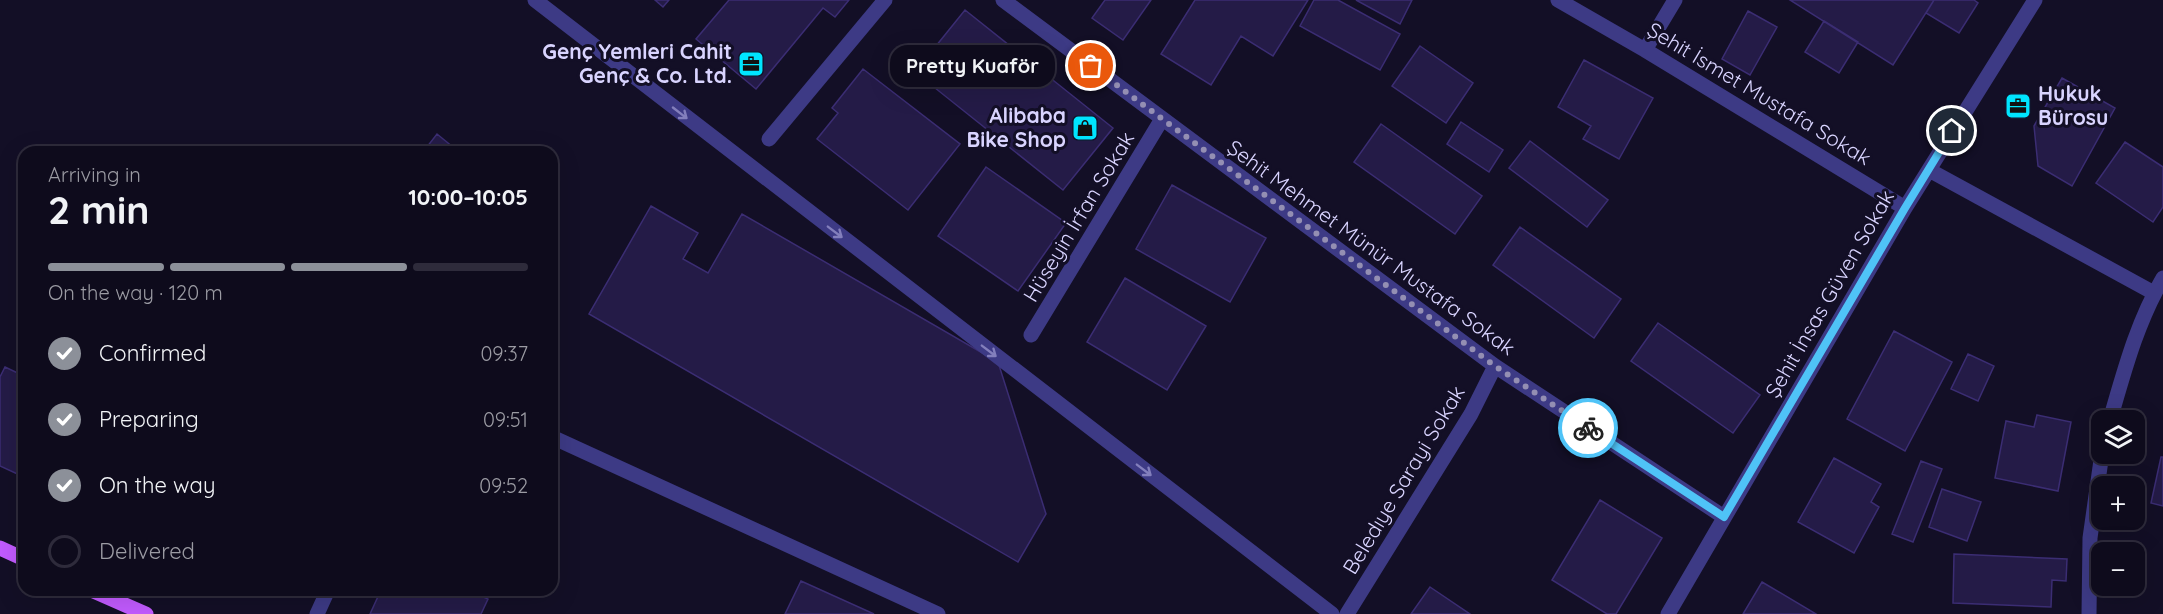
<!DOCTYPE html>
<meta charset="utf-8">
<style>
body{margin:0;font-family:Quicksand,sans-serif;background:#171425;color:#f1f3f6;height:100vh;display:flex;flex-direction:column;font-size:22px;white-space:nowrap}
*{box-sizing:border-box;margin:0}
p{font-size:20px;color:#9b9ba3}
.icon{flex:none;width:33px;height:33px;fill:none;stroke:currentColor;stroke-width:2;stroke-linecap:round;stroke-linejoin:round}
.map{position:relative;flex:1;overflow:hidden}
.panel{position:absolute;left:18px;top:146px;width:540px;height:450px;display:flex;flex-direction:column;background:#0e0b1c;border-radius:18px;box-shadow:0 6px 24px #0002,0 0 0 2px #2e2b3b}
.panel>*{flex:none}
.tools{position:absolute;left:2091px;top:410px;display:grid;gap:12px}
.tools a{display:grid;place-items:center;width:54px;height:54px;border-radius:12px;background:#0e0b1c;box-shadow:0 6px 24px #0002,0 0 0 2px #2e2b3b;font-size:30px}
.pin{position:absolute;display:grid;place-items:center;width:51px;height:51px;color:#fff;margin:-26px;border:3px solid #fff;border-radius:50%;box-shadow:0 2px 6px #0007}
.courier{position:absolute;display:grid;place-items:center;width:60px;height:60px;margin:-30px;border:4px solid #4fc3f7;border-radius:50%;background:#fff;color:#222;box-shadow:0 2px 8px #0007}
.bubble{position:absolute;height:42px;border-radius:18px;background:#0e0b1c;box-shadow:0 6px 24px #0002,0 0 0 2px #2e2b3b;font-size:20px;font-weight:700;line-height:42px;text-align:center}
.headline em{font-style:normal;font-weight:700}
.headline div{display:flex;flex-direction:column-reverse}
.headline{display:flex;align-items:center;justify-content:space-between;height:102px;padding:0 30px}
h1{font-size:39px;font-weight:700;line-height:45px}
.bar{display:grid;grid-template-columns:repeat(4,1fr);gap:9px 6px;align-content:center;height:72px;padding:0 30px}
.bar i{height:8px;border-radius:4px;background:#2e2b3b}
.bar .active{background:#8c9099}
.bar p{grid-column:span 4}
ol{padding:0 30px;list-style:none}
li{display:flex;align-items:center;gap:18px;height:66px}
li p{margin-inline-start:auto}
li .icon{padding:6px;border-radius:50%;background:#8c9099;color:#fff;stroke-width:4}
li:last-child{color:#9b9ba3}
li i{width:33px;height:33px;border:3px solid #2e2b3b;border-radius:50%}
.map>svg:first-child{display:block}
.building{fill:#241b47;stroke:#3b2d73;stroke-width:1.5}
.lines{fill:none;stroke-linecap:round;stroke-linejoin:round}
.minor{stroke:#3d3a85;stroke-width:15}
.major{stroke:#c25bff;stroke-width:15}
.oneway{stroke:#837fbc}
.done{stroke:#948fb3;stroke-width:6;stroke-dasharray:0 10.8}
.route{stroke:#4fc3f7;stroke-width:8}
.labels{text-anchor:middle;stroke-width:6;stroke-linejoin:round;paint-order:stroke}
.poi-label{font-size:21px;font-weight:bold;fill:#d9d4ff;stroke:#130f26;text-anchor:end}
.street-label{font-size:21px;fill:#d9d4ff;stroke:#130f26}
</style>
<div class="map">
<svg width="2163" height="614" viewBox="0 0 2163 614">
<rect width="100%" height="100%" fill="#130f26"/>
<path class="building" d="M 655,0 L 669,0 L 663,7 Z
M 729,0 L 849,0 L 835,17 L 823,8 L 756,89 L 696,39 Z
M 1105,0 L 1151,0 L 1123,40 L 1092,18 Z
M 1195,0 L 1308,0 L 1273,56 L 1241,36 L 1211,85 L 1161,54 Z
M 1314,0 L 1338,0 L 1400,34 L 1380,70 L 1300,26 Z
M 1356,0 L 1412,0 L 1400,24 Z
M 1790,0 L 1934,0 L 1893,65 Z
M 1934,0 L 1974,0 L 1978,3 L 1959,33 L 1926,13 Z
M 965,10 L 1113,128 L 1063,190 L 915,72 Z
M 1748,11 L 1777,27 L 1750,75 L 1722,59 Z
M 1824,21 L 1858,42 L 1839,73 L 1805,52 Z
M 1420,46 L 1473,83 L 1446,123 L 1392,86 Z
M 1584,60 L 1653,98 L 1619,159 L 1583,139 L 1591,126 L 1558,107 Z
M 863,69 L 960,144 L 908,210 L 817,139 L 838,113 L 832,108 Z
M 2062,78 L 2115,108 L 2072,186 L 2038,166 L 2034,126 Z
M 1461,122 L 1503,150 L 1489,172 L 1447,144 Z
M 1381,124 L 1482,196 L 1455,234 L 1354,162 Z
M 437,134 L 459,152 L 423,152 Z
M 1530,141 L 1608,200 L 1587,227 L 1509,168 Z
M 2125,142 L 2163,167 L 2163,207 L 2153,222 L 2096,183 Z
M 986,167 L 1066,223 L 1018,291 L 938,236 Z
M 1172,185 L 1266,238 L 1230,302 L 1136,249 Z
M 651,206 L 698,233 L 683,259 L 708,273 L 742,214 L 998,362 L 1046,514 L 1018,562 L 589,314 Z
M 1520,227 L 1621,299 L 1594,338 L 1493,265 Z
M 1125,278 L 1206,326 L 1167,390 L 1087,342 Z
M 1658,323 L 1760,395 L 1733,433 L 1631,361 Z
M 1894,331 L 1952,362 L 1905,451 L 1847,419 Z
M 1968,354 L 1994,366 L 1978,401 L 1951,389 Z
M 5,367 L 24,376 L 24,477 L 0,466 L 0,377 Z
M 2037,415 L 2071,422 L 2058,491 L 1995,478 L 2006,421 L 2034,427 Z
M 2161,457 L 2163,457 L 2163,506 L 2151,503 Z
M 1834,458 L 1881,484 L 1871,502 L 1879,507 L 1854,553 L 1798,522 Z
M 1921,461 L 1942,469 L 1913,542 L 1892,534 Z
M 1942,489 L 1981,502 L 1967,541 L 1929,527 Z
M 1600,500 L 1662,538 L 1616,614 L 1607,614 L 1552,580 Z
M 1954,554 L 2067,559 L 2066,581 L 2052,580 L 2051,607 L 1953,603 Z
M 801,581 L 874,614 L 785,614 Z
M 1762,582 L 1816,614 L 1743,614 Z
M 1430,587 L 1470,614 L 1411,614 Z
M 381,590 L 468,590 L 488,599 L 481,614 L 370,614 Z"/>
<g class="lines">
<path class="minor" d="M 535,0 L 1332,614
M 1003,0 L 1495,366 L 1724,517
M 1558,0 L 1645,50 L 1905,208
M 1645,50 L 1675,0
M 769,139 L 885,0
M 1929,170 L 2154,293
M 1031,335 L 1162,119
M 2110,420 C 2124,372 2137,322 2163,278
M 552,437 L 938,614
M 317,614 L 328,590
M 1347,614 L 1471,414 L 1495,366
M 1668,614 L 1905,208 L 2035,0
M 2089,614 L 2090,538 L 2102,453"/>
<path class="major" d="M 0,548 L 24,559
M 91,590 L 146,614"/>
</g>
<defs><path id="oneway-shaft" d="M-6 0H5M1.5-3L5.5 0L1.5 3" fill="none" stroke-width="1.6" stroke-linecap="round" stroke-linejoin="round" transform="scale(1.5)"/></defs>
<g class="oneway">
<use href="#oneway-shaft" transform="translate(680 113) rotate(38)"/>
<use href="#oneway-shaft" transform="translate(835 232) rotate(37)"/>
<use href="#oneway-shaft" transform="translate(989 351) rotate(37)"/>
<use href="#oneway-shaft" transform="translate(1144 470) rotate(37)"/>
</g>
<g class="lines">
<path class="done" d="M 1091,66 L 1495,366 L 1588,428"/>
<path class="route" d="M 1588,428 L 1724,517 L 1905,208 L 1952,131"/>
</g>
<defs>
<g id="office-square" transform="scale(1.35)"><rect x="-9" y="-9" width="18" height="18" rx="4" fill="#00e5ff" stroke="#130f26"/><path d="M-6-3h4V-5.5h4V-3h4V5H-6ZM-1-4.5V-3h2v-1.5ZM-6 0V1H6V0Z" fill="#111"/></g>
<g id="shop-square" transform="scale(1.35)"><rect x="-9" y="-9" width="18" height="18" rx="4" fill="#00e5ff" stroke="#130f26"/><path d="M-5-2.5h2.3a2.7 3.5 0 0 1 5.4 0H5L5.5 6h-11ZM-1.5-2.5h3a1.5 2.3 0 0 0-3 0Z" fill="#111"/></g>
</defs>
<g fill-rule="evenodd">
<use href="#office-square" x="751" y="64"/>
<use href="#office-square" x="2018" y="106"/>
<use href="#shop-square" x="1085" y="128"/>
</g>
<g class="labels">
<g class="poi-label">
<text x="732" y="59">Genç Yemleri Cahit<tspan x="732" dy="24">Genç &amp; Co. Ltd.</tspan></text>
<text x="2038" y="101" text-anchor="start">Hukuk<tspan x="2038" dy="24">Bürosu</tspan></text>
<text x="1066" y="123">Alibaba<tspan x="1066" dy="24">Bike Shop</tspan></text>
</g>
<g class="street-label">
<text transform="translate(1759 94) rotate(31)" y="7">Şehit İsmet Mustafa Sokak</text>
<text transform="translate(1079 217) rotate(-59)" y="7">Hüseyin İrfan Sokak</text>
<text transform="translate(1371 248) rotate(36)" y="7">Şehit Mehmet Münür Mustafa Sokak</text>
<text transform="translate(1830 294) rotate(-60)" y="7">Şehit İnsas Güven Sokak</text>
<text transform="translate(1404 480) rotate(-59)" y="7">Beledıye Sarayi Sokak</text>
</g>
</g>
</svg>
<div class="tools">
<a><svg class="icon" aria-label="layers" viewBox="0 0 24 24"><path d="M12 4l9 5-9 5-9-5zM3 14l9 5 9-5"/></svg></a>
<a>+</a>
<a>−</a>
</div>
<div class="pin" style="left:1091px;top:66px;background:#ea580c"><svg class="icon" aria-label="bag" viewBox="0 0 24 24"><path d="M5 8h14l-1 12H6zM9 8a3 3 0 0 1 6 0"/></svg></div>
<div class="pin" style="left:1952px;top:131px;background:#1f2937"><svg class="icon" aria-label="home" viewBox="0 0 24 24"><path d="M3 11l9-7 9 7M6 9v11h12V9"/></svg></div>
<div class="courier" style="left:1588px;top:428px"><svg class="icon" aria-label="bike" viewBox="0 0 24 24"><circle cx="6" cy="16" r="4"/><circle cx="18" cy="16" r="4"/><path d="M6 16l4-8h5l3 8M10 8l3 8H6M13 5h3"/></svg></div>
<div class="bubble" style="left:890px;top:45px;width:165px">Pretty Kuaför</div>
<section class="panel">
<div class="headline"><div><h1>2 min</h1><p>Arriving in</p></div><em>10:00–10:05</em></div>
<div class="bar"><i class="active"></i><i class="active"></i><i class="active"></i><i></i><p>On the way · 120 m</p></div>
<ol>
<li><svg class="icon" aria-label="check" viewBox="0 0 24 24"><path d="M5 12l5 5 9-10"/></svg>Confirmed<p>09:37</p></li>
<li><svg class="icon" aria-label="check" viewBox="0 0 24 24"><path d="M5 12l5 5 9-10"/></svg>Preparing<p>09:51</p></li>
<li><svg class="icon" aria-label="check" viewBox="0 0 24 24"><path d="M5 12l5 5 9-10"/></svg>On the way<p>09:52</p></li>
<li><i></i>Delivered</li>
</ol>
</section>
</div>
